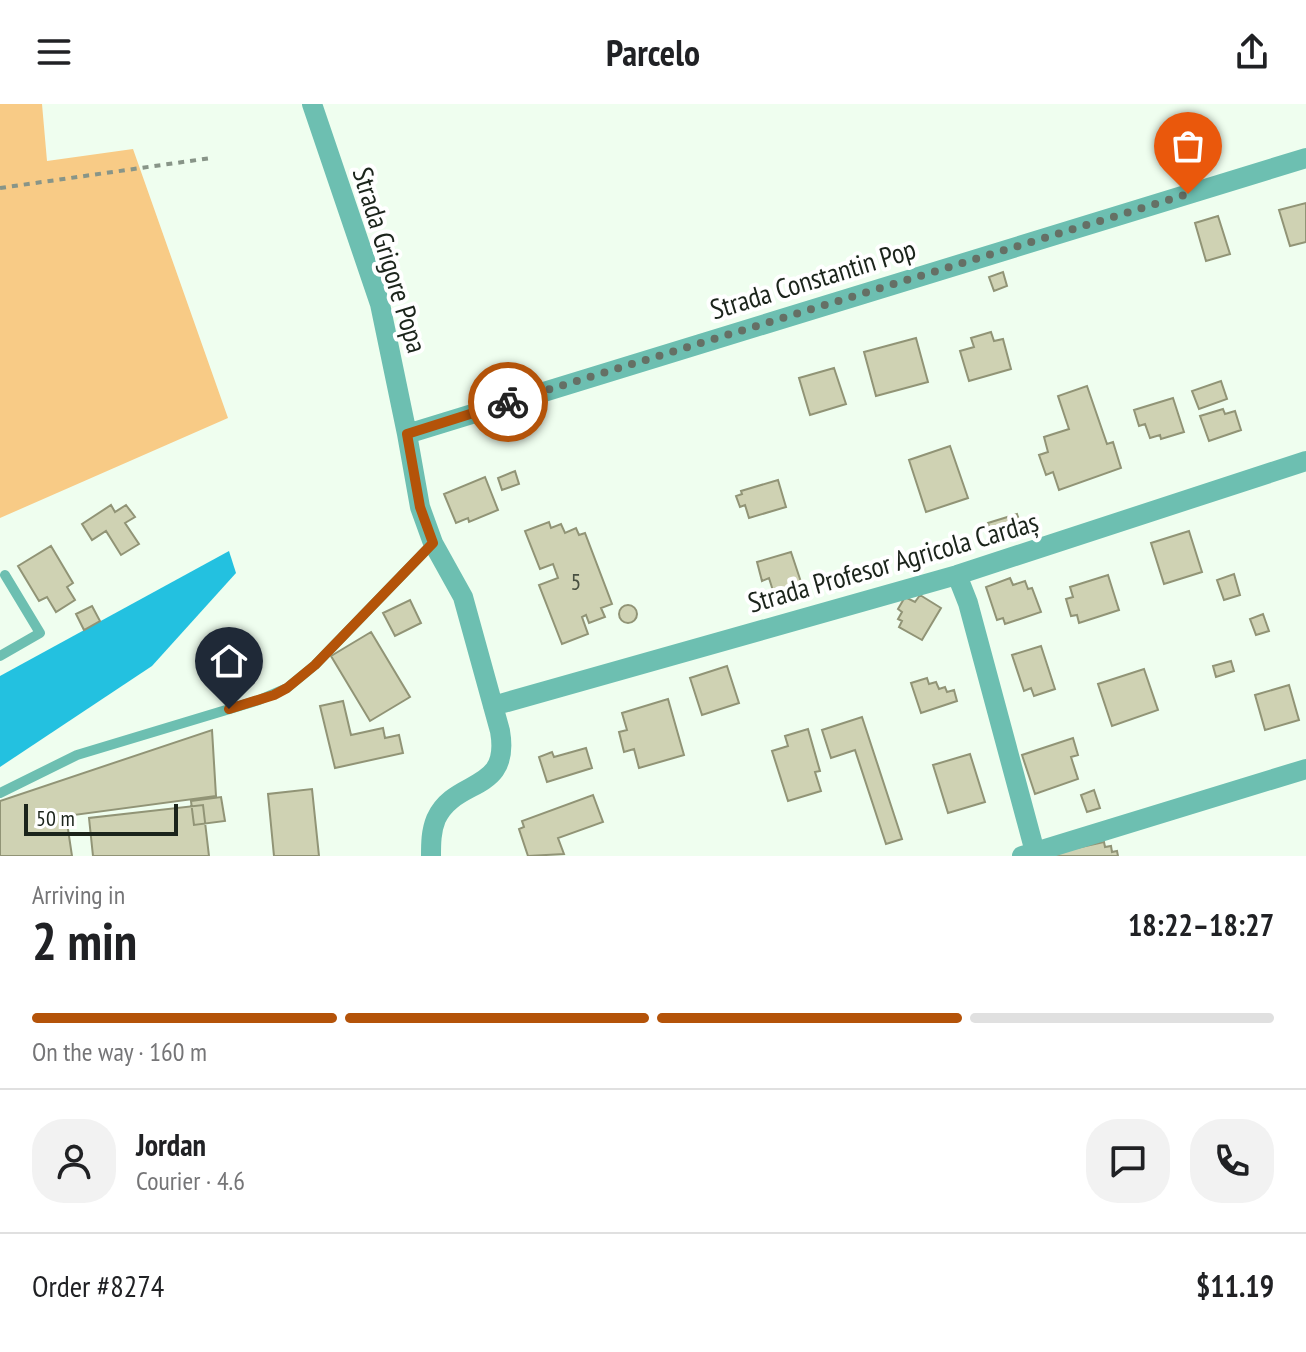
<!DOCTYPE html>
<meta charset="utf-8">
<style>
body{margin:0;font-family:"PT Sans Narrow",sans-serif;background:#f2f2f2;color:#202124;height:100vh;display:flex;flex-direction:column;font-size:30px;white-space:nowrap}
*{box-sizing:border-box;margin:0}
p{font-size:26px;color:#757577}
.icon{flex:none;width:44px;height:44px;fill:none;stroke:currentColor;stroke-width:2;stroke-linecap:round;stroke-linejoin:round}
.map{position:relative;height:752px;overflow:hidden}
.sheet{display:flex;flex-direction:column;background:#fff;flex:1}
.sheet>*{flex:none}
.scale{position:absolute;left:24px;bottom:20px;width:154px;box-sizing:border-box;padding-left:8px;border:4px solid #1b241b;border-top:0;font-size:22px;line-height:28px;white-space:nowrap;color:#1b241b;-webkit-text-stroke:6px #fff;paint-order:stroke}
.pin{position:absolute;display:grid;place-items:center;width:68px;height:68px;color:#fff;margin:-82px -34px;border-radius:50% 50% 50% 0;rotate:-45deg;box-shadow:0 0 8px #0007}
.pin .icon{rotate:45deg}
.courier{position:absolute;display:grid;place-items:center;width:80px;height:80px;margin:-40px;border:6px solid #b45309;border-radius:50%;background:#fff;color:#222;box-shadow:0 2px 10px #0007}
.overview em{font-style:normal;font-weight:700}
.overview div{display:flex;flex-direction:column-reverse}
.overview{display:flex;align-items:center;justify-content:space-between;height:136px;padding:0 32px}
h1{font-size:52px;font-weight:700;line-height:60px}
.bar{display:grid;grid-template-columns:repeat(4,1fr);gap:12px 8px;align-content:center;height:96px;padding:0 32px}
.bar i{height:10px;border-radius:6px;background:#e0e0e0}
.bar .current{background:#b45309}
.bar p{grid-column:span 4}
.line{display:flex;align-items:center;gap:20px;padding:0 32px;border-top:2px solid #e0e0e0}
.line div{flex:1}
.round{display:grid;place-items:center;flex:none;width:84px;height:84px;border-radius:32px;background:#f2f2f2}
header{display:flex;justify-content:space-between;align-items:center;height:104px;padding:0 32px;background:#fff;font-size:36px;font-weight:700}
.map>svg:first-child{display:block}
.green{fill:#f8cb86}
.water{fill:#23c1e0}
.building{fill:#cfd2b3;stroke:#919476;stroke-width:2}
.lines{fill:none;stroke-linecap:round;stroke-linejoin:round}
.path{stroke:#889588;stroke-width:4;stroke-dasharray:6 6;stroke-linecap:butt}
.service{stroke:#6dbfb1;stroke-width:10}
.minor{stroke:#6dbfb1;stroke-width:20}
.done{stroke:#657065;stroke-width:8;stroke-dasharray:0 14.4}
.route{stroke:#b45309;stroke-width:10}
.labels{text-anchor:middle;stroke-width:8;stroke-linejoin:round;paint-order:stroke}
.number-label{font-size:24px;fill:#485041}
.street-label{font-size:28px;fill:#1b241b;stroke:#fff}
</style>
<header><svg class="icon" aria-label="menu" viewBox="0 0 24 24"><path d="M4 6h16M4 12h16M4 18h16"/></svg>Parcelo<svg class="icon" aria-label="share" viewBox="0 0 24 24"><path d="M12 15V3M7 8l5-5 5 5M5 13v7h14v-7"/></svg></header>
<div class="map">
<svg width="1306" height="752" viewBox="0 0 1306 752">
<rect width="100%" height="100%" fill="#effeef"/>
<path class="green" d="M 0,0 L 42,0 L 47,57 L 133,45 L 228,314 L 0,414 Z"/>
<path class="water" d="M 229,447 L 236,469 L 152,562 L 0,663 L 0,572 Z"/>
<path class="building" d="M 1306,99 L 1306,138 L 1290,142 L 1279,106 Z
M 1218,112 L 1230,150 L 1206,157 L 1195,119 Z
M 1003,168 L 1007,182 L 994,187 L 989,173 Z
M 991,228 L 994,237 L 1003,235 L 1011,265 L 969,277 L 960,247 L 974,243 L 971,234 Z
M 916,234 L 928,278 L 876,292 L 864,248 Z
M 834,264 L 846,300 L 810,311 L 799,274 Z
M 1221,277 L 1227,295 L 1199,305 L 1192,287 Z
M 1087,282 L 1107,340 L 1113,338 L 1121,364 L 1059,386 L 1053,368 L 1046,371 L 1039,351 L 1048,348 L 1044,333 L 1069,325 L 1058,292 Z
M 1173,294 L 1184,328 L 1161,335 L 1160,331 L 1150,334 L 1145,320 L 1139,322 L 1134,306 Z
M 1223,305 L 1225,310 L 1235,307 L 1241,326 L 1209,337 L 1200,312 Z
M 950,342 L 968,394 L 926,408 L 909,356 Z
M 515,367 L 519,380 L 502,386 L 498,374 Z
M 485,373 L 498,406 L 469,418 L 468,414 L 456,419 L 444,390 Z
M 778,376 L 786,403 L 749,414 L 745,401 L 740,403 L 736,392 L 742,390 L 741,387 Z
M 111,401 L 115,408 L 126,401 L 135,413 L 125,419 L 139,440 L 121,451 L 106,427 L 92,436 L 82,420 Z
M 1017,410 L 1023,427 L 993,436 L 988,419 Z
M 549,418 L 551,424 L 561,420 L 565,429 L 576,424 L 579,431 L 585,429 L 612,500 L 601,504 L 605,513 L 589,519 L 586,511 L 582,513 L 588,530 L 562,540 L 539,481 L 558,474 L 553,460 L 540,465 L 525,427 Z
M 1189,427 L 1202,468 L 1164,480 L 1151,439 Z
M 51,442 L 73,479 L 67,483 L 75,496 L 56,508 L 47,493 L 39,497 L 18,462 Z
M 791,448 L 802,481 L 774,490 L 769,474 L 762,477 L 757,458 Z
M 1234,470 L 1240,491 L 1224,496 L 1217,476 Z
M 1108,471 L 1119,506 L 1079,519 L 1077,511 L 1071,512 L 1066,495 L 1073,493 L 1070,483 Z
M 1010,474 L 1013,481 L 1025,477 L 1028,485 L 1032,484 L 1041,508 L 1005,520 L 1003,514 L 997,516 L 986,483 Z
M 920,491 L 941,504 L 922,536 L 899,523 L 902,517 L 898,515 L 902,508 L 898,505 L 905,493 L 915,498 Z
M 410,496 L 421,519 L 395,532 L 383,509 Z
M619 510a9 9 0 1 1 18 0a9 9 0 1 1-18 0Z
M 92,502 L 100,517 L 84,526 L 76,510 Z
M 1263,510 L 1269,527 L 1256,531 L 1250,515 Z
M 371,528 L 410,593 L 370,617 L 331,552 Z
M 1041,542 L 1055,585 L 1034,592 L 1031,584 L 1024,587 L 1012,551 Z
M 1231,557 L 1234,567 L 1216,573 L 1213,562 Z
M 727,562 L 739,599 L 702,611 L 690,574 Z
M 1144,565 L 1158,606 L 1112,622 L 1098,580 Z
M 927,574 L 929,580 L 936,578 L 939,585 L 945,583 L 947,588 L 954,586 L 957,597 L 921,609 L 911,579 Z
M 1289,581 L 1299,616 L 1265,626 L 1255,591 Z
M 668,595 L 684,651 L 639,664 L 634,645 L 624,648 L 619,628 L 627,626 L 622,609 Z
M 343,597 L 351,631 L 383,624 L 385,634 L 399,631 L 403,649 L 335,664 L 320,602 Z
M 862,613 L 902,735 L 886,740 L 855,646 L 831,654 L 822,626 Z
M 808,625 L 820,667 L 815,668 L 821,687 L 788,697 L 772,647 L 788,642 L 785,632 Z
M 212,626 L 216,692 L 66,712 L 72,752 L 0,752 L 0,697 Z
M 1073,634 L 1078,651 L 1071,653 L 1078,675 L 1035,690 L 1022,651 Z
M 586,644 L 592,664 L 547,678 L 539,653 L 552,648 L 554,653 Z
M 970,650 L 985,698 L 948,709 L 933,661 Z
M 312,685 L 319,752 L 274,752 L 268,690 Z
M 1094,686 L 1100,704 L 1087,708 L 1081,691 Z
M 593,691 L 603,718 L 558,734 L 564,750 L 528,752 L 519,725 L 524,723 L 522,717 Z
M 221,693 L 225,717 L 194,721 L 191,697 Z
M 203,701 L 209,752 L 93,752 L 89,714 Z
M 1104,738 L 1105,743 L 1111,742 L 1112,748 L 1117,747 L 1118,752 L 1040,752 Z"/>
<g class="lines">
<path class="path" d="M 0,84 L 211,54"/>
<path class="service" d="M 0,552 L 40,529 L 5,471
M 0,689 L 77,651 L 259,596 L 287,584 L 315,561 L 433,439"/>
<path class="minor" d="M 312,0 L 380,200 L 407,330
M 957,471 L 968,499 L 1035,748
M 493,602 L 957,471 L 1306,357
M 431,752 C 431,740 431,727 436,715 C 455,673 511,690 500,627 L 463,493 L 433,439 L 420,403 L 407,330 L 1306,54
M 1022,752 L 1306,665"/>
</g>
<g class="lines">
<path class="done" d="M 508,298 L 1188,90"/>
<path class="route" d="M 229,605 L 274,591 L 287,584 L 315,561 L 433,439 L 420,403 L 407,330 L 508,298"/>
</g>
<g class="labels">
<g class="number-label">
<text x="576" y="486">5</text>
</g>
<g class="street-label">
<text transform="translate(390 156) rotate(73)" y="10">Strada Grigore Popa</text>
<text transform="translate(813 175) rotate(-17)" y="10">Strada Constantin Pop</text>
<text transform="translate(893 458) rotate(-16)" y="10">Strada Profesor Agricola Cardaș</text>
</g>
</g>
</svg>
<div class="scale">50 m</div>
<div class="pin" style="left:1188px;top:90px;background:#ea580c"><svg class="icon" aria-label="bag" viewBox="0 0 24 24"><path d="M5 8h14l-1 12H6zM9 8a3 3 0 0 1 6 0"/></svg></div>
<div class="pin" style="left:229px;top:605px;background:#1f2937"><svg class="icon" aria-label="home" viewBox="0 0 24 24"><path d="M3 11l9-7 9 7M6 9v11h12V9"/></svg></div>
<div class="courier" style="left:508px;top:298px"><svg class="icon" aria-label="bike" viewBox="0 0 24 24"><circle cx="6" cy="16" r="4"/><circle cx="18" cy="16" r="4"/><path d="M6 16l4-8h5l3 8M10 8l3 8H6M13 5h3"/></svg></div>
</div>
<section class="sheet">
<div class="overview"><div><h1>2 min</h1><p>Arriving in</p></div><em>18:22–18:27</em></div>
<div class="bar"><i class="current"></i><i class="current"></i><i class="current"></i><i></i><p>On the way · 160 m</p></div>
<div class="line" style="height:144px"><a class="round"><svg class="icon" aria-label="person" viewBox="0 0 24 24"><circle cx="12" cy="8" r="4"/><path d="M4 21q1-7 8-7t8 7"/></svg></a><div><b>Jordan</b><p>Courier · 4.6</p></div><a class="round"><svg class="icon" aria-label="chat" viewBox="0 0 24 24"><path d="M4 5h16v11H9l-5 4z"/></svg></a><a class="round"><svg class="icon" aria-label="phone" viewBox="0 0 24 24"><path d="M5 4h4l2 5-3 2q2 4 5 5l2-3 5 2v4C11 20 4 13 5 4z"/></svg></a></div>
<div class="line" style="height:104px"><div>Order #8274</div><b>$11.19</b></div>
</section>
